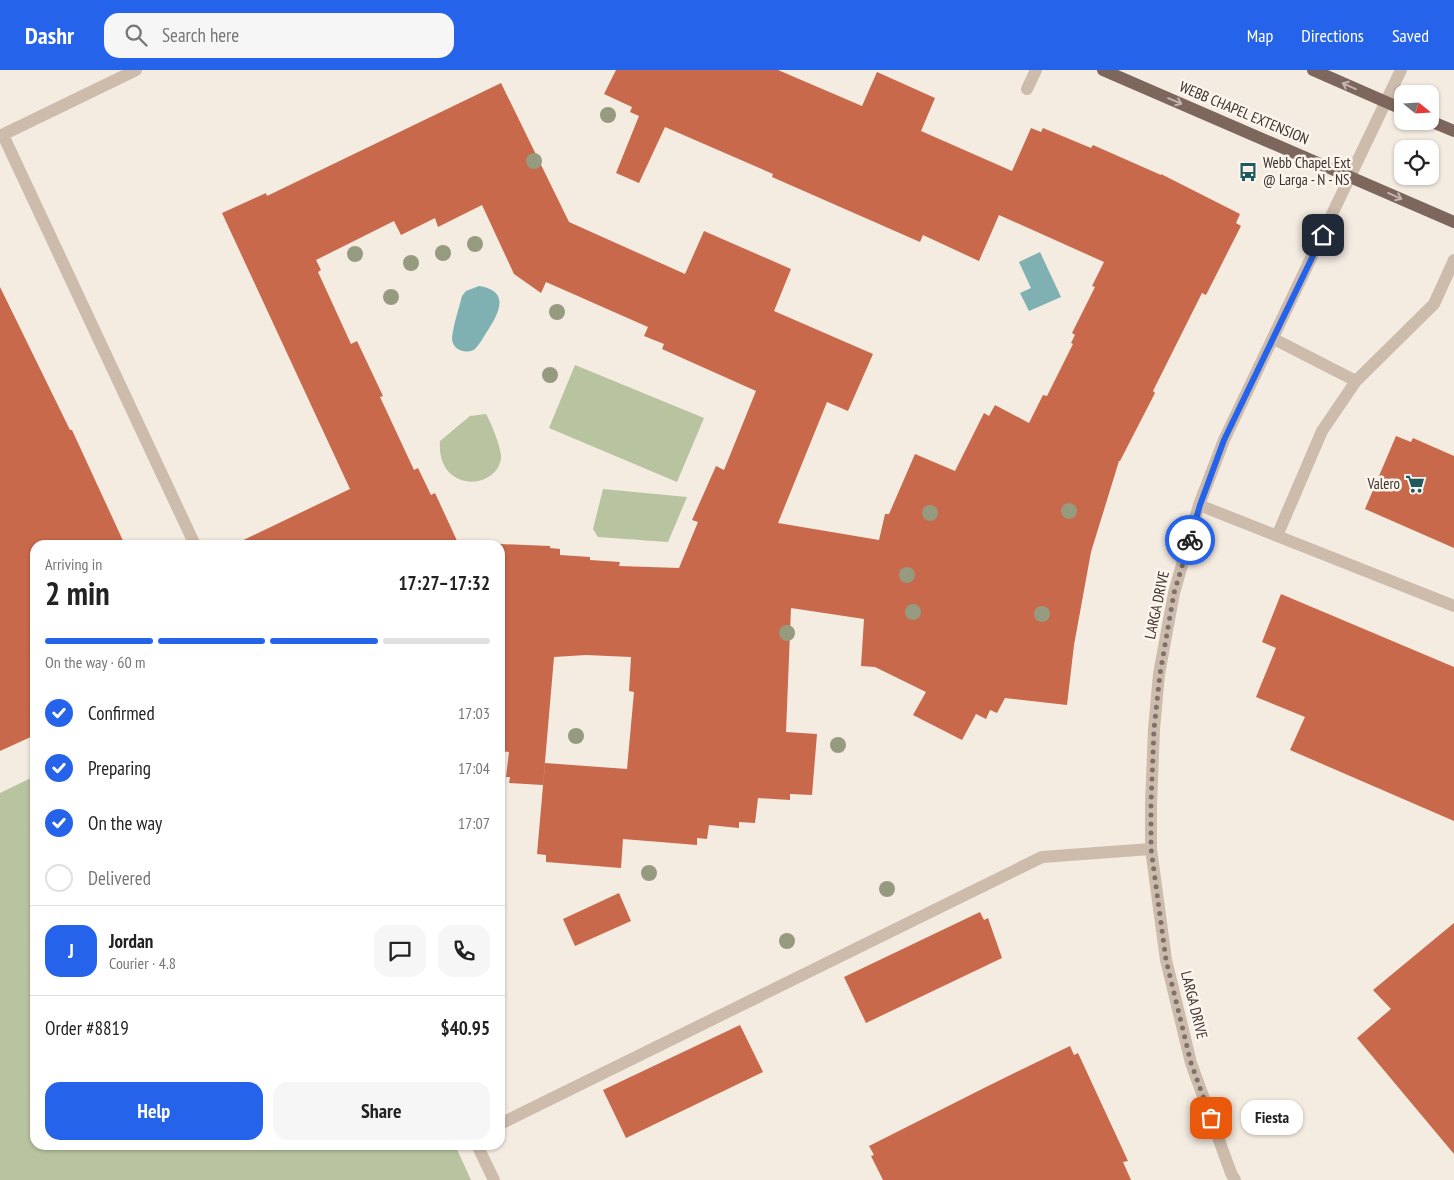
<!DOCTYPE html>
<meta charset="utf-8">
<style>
body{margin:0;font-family:"PT Sans Narrow",sans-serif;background:#f6f6f6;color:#222;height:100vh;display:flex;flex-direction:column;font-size:19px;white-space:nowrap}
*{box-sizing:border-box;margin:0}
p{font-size:16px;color:#767676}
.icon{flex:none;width:28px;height:28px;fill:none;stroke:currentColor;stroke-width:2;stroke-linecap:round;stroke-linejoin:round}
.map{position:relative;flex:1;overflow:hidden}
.sheet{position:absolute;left:30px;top:470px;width:475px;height:610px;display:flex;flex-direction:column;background:#fff;border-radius:15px;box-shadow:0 1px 4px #0004}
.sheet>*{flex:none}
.needle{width:32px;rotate:108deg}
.controls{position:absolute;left:1394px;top:15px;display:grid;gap:10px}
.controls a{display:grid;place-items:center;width:45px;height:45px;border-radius:10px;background:#fff;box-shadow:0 1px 4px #0004;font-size:25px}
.pin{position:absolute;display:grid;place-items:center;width:42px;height:42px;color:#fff;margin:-21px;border-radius:10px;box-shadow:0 2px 8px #0006}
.courier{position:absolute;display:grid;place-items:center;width:50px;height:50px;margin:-25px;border:4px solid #2563eb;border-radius:50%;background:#fff;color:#222;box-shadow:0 1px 6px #0007}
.bubble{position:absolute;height:35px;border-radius:15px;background:#fff;box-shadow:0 1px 4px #0004;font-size:16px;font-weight:600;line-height:35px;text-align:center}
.overview em{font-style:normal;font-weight:600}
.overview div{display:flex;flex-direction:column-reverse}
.overview{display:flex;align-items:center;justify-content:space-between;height:85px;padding:0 15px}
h1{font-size:32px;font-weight:600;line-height:38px}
.bar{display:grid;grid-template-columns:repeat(4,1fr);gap:8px 5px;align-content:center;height:60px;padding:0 15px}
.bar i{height:6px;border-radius:4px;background:#e0e0e0}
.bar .selected{background:#2563eb}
.bar p{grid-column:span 4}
.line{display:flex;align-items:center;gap:12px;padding:0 15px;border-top:1px solid #e0e0e0}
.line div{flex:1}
.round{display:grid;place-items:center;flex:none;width:52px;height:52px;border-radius:15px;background:#f6f6f6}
ol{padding:0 15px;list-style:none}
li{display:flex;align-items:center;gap:15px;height:55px}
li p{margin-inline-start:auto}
li .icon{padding:5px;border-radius:50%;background:#2563eb;color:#fff;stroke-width:4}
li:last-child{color:#767676}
li i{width:28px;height:28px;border:2px solid #e0e0e0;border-radius:50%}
.button{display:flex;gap:10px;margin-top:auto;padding:10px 15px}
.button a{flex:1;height:58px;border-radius:15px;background:#2563eb;color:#fff;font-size:20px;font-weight:600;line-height:58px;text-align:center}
.button a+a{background:#f6f6f6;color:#222}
header{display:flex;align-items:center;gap:30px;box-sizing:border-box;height:70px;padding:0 25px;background:#2563eb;color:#fff}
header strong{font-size:24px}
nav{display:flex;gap:28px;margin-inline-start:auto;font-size:18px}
.search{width:350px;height:45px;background:#f6f6f6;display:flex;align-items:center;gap:12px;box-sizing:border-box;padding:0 18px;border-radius:15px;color:#767676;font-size:19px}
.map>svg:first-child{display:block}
.green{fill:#b8c4a0}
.water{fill:#7fb0b2}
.building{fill:#c8694b}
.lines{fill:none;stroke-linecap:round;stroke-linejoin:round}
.minor{stroke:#cdbbac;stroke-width:12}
.major{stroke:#7d675c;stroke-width:12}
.tree{fill:#969b7f}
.oneway{stroke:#c2b5ac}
.done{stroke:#7c716b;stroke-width:5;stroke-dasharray:0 9}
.route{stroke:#2563eb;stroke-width:6}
.labels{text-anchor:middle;stroke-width:5;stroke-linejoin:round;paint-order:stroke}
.street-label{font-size:15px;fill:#3b302b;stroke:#fbf5ee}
.poi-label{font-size:15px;fill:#3b302b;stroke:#fbf5ee;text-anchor:start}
</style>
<header>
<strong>Dashr</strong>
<div class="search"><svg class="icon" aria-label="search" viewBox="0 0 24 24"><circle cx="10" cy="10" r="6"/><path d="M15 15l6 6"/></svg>Search here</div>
<nav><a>Map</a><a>Directions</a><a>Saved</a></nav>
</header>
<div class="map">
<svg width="1454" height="1110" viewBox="0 0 1454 1110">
<rect width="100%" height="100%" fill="#f4ebe1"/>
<path class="green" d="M 575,295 L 704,348 L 677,412 L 549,358 Z
M 486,344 C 491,352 502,380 501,388 C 497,421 436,423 440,371 L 470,346 Z
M 603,419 L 687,427 L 668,472 L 598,467 L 593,459 Z
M 35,706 L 35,1075 L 455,1075 L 471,1110 L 0,1110 L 0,723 Z"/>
<path class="water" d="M 1040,182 L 1061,227 L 1029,241 L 1020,223 L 1031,218 L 1019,192 Z
M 479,216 C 512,221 498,245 486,263 C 483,268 479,275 475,279 C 466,285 452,280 452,268 C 453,256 459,238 462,226 L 466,221 Z"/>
<path class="building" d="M 616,0 L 778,0 L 862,36 L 877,2 L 935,28 L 921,61 L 1012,101 L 1031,58 L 1041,62 L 1043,58 L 1091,78 L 1093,75 L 1161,105 L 1161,104 L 1240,144 L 1236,153 L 1241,156 L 1206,225 L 1202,223 L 1153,321 L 1155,323 L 1120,391 L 1119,391 L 1091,482 L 1074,575 L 1067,635 L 1005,628 L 997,643 L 990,640 L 986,649 L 976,644 L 962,670 L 913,645 L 926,622 L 875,597 L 861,596 L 864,549 L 791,538 L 786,662 L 817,664 L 812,725 L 790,724 L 790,730 L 758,728 L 755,753 L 739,752 L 739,758 L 709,755 L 707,769 L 697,768 L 697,775 L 623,769 L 621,798 L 546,792 L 546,785 L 537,784 L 545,693 L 627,699 L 634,622 L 629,621 L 631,587 L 586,585 L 554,587 L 543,715 L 509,713 L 510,707 L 506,707 L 509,682 L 500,681 L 500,474 L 550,476 L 550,478 L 560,479 L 560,485 L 590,487 L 590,490 L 620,492 L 619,496 L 679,498 L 698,452 L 692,450 L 716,396 L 724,400 L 756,321 L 662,279 L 664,274 L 644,266 L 648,257 L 546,212 L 541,223 L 514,204 L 482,135 L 438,157 L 435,148 L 401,165 L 394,151 L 316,190 L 321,200 L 318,202 L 351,274 L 357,271 L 383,326 L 380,327 L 414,400 L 418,398 L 431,425 L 435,423 L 459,475 L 233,475 L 350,419 L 222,143 L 266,123 L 267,126 L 501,13 L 569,152 L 685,204 L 704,161 L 791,199 L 774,241 L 873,284 L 848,341 L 827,332 L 778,453 L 879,470 L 885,444 L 889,444 L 915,384 L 955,401 L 984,343 L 989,346 L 995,335 L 1029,353 L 1043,325 L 1047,326 L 1073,274 L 1071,273 L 1075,265 L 1072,263 L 1095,217 L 1092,216 L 1104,192 L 999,145 L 979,191 L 923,165 L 920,172 L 772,107 L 773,104 L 665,57 L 639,113 L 616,103 L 639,46 L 630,42 L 632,37 L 604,24 Z
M 0,217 L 70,360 L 72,360 L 125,475 L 35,475 L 35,665 L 0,681 Z
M 1396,366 L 1411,372 L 1413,368 L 1454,386 L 1454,478 L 1365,439 Z
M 1281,524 L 1454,597 L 1454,751 L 1290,680 L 1305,647 L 1256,627 L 1276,578 L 1262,572 Z
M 619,823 L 631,851 L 575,876 L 563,849 Z
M 980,842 L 984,850 L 988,848 L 1002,888 L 866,953 L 844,907 Z
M 1454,853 L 1454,1084 L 1357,968 L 1391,939 L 1373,920 Z
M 740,955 L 763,1002 L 626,1068 L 603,1020 Z
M 1070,976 L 1074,985 L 1078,983 L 1128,1091 L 1123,1092 L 1131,1110 L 883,1110 L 871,1086 L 874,1085 L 869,1076 L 988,1016 Z"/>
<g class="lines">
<path class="minor" d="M 1027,19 L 1036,0
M 3,65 L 195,475
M 0,66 L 136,0
M 1274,269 L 1356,311 L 1434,234 L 1454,190
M 1199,435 L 1454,536
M 1277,466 L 1322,361 L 1356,311
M 500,1054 L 1042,787 L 1151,779
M 477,1075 L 494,1110
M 1235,1110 L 1231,1103 L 1191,993 L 1166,890 L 1151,779 L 1151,734 L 1154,659 L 1159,604 L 1174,523 L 1199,435 L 1224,370 L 1401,0"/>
<path class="major" d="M 1103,0 L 1454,152
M 1313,0 L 1402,39
M 1430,51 L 1454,61"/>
</g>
<g class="tree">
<circle cx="608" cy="45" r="8"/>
<circle cx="534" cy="91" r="8"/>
<circle cx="475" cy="174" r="8"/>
<circle cx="443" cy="183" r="8"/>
<circle cx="355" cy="184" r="8"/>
<circle cx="411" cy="193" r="8"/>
<circle cx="391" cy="227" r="8"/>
<circle cx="557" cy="242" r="8"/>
<circle cx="550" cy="305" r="8"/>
<circle cx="1069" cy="441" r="8"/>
<circle cx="930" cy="443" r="8"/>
<circle cx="907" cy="505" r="8"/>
<circle cx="913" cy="542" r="8"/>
<circle cx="1042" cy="544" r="8"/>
<circle cx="787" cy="563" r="8"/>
<circle cx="576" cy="666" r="8"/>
<circle cx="838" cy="675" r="8"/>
<circle cx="649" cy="803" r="8"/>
<circle cx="887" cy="819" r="8"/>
<circle cx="787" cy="871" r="8"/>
</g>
<defs><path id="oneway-shaft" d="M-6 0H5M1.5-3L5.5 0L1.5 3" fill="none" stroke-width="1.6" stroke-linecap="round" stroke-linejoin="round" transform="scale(1.25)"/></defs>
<g class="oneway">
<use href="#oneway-shaft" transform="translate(1349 16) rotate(-156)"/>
<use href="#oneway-shaft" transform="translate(1175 31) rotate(23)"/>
<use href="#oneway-shaft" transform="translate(1395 126) rotate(24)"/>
</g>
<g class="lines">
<path class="done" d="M 1190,470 L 1174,523 L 1160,604 L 1154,659 L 1151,734 L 1151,779 L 1166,890 L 1191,993 L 1211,1048"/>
<path class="route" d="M 1190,470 L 1200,435 L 1224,370 L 1323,165"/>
</g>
<defs>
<g id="bus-bare" transform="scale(1.5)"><path d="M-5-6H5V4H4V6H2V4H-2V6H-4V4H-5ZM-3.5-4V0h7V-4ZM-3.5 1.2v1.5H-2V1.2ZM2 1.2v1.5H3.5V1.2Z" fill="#1f5a5e" stroke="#fbf5ee" stroke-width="2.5" paint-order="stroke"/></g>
<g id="supermarket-bare" transform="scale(1.5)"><path d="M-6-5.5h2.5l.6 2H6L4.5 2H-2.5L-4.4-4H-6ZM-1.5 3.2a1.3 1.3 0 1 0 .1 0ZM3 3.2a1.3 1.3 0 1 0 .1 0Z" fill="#1f5a5e" stroke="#fbf5ee" stroke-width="2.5" paint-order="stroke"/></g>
</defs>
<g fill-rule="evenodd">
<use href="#bus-bare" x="1248" y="102"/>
<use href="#supermarket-bare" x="1415" y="414"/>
</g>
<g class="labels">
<g class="street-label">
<text transform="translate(1244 43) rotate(23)" y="5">WEBB CHAPEL EXTENSION</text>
<text transform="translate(1157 535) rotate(-78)" y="5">LARGA DRIVE</text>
<text transform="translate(1194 935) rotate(76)" y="5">LARGA DRIVE</text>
</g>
<g class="poi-label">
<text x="1263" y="98">Webb Chapel Ext<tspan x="1263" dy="17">@ Larga - N - NS</tspan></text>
<text x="1400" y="419" text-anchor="end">Valero</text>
</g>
</g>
</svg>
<div class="controls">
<a><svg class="needle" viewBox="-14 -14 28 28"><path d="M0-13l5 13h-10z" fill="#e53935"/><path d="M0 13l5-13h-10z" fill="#767676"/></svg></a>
<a><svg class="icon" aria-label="locate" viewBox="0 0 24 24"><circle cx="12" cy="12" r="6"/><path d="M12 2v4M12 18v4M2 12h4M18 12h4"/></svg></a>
</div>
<div class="pin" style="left:1211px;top:1048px;background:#ea580c"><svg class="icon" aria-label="bag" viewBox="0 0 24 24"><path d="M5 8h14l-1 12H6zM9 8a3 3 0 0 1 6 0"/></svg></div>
<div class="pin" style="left:1323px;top:165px;background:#1f2937"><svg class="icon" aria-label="home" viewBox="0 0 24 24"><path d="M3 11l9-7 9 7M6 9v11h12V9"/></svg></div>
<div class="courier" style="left:1190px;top:470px"><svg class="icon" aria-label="bike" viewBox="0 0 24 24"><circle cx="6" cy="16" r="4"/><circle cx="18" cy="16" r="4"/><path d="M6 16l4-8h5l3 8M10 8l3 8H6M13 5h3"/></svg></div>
<div class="bubble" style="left:1241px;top:1030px;width:62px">Fiesta</div>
<section class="sheet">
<div class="overview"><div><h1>2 min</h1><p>Arriving in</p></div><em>17:27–17:32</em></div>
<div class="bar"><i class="selected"></i><i class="selected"></i><i class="selected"></i><i></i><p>On the way · 60 m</p></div>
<ol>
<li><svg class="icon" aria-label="check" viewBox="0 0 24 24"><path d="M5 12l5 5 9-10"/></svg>Confirmed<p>17:03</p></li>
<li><svg class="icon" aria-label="check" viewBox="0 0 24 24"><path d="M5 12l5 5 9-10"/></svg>Preparing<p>17:04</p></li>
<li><svg class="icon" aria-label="check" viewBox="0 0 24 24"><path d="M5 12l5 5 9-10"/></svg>On the way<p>17:07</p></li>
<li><i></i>Delivered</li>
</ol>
<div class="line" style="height:90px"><b class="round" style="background:#2563eb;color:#fff">J</b><div><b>Jordan</b><p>Courier · 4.8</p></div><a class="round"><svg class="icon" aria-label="chat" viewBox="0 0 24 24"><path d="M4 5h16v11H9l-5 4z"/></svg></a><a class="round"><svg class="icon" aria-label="phone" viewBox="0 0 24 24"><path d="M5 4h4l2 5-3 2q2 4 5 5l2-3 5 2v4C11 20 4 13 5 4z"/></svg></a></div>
<div class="line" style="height:65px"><div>Order #8819</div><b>$40.95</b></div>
<div class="button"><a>Help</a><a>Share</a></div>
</section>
</div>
